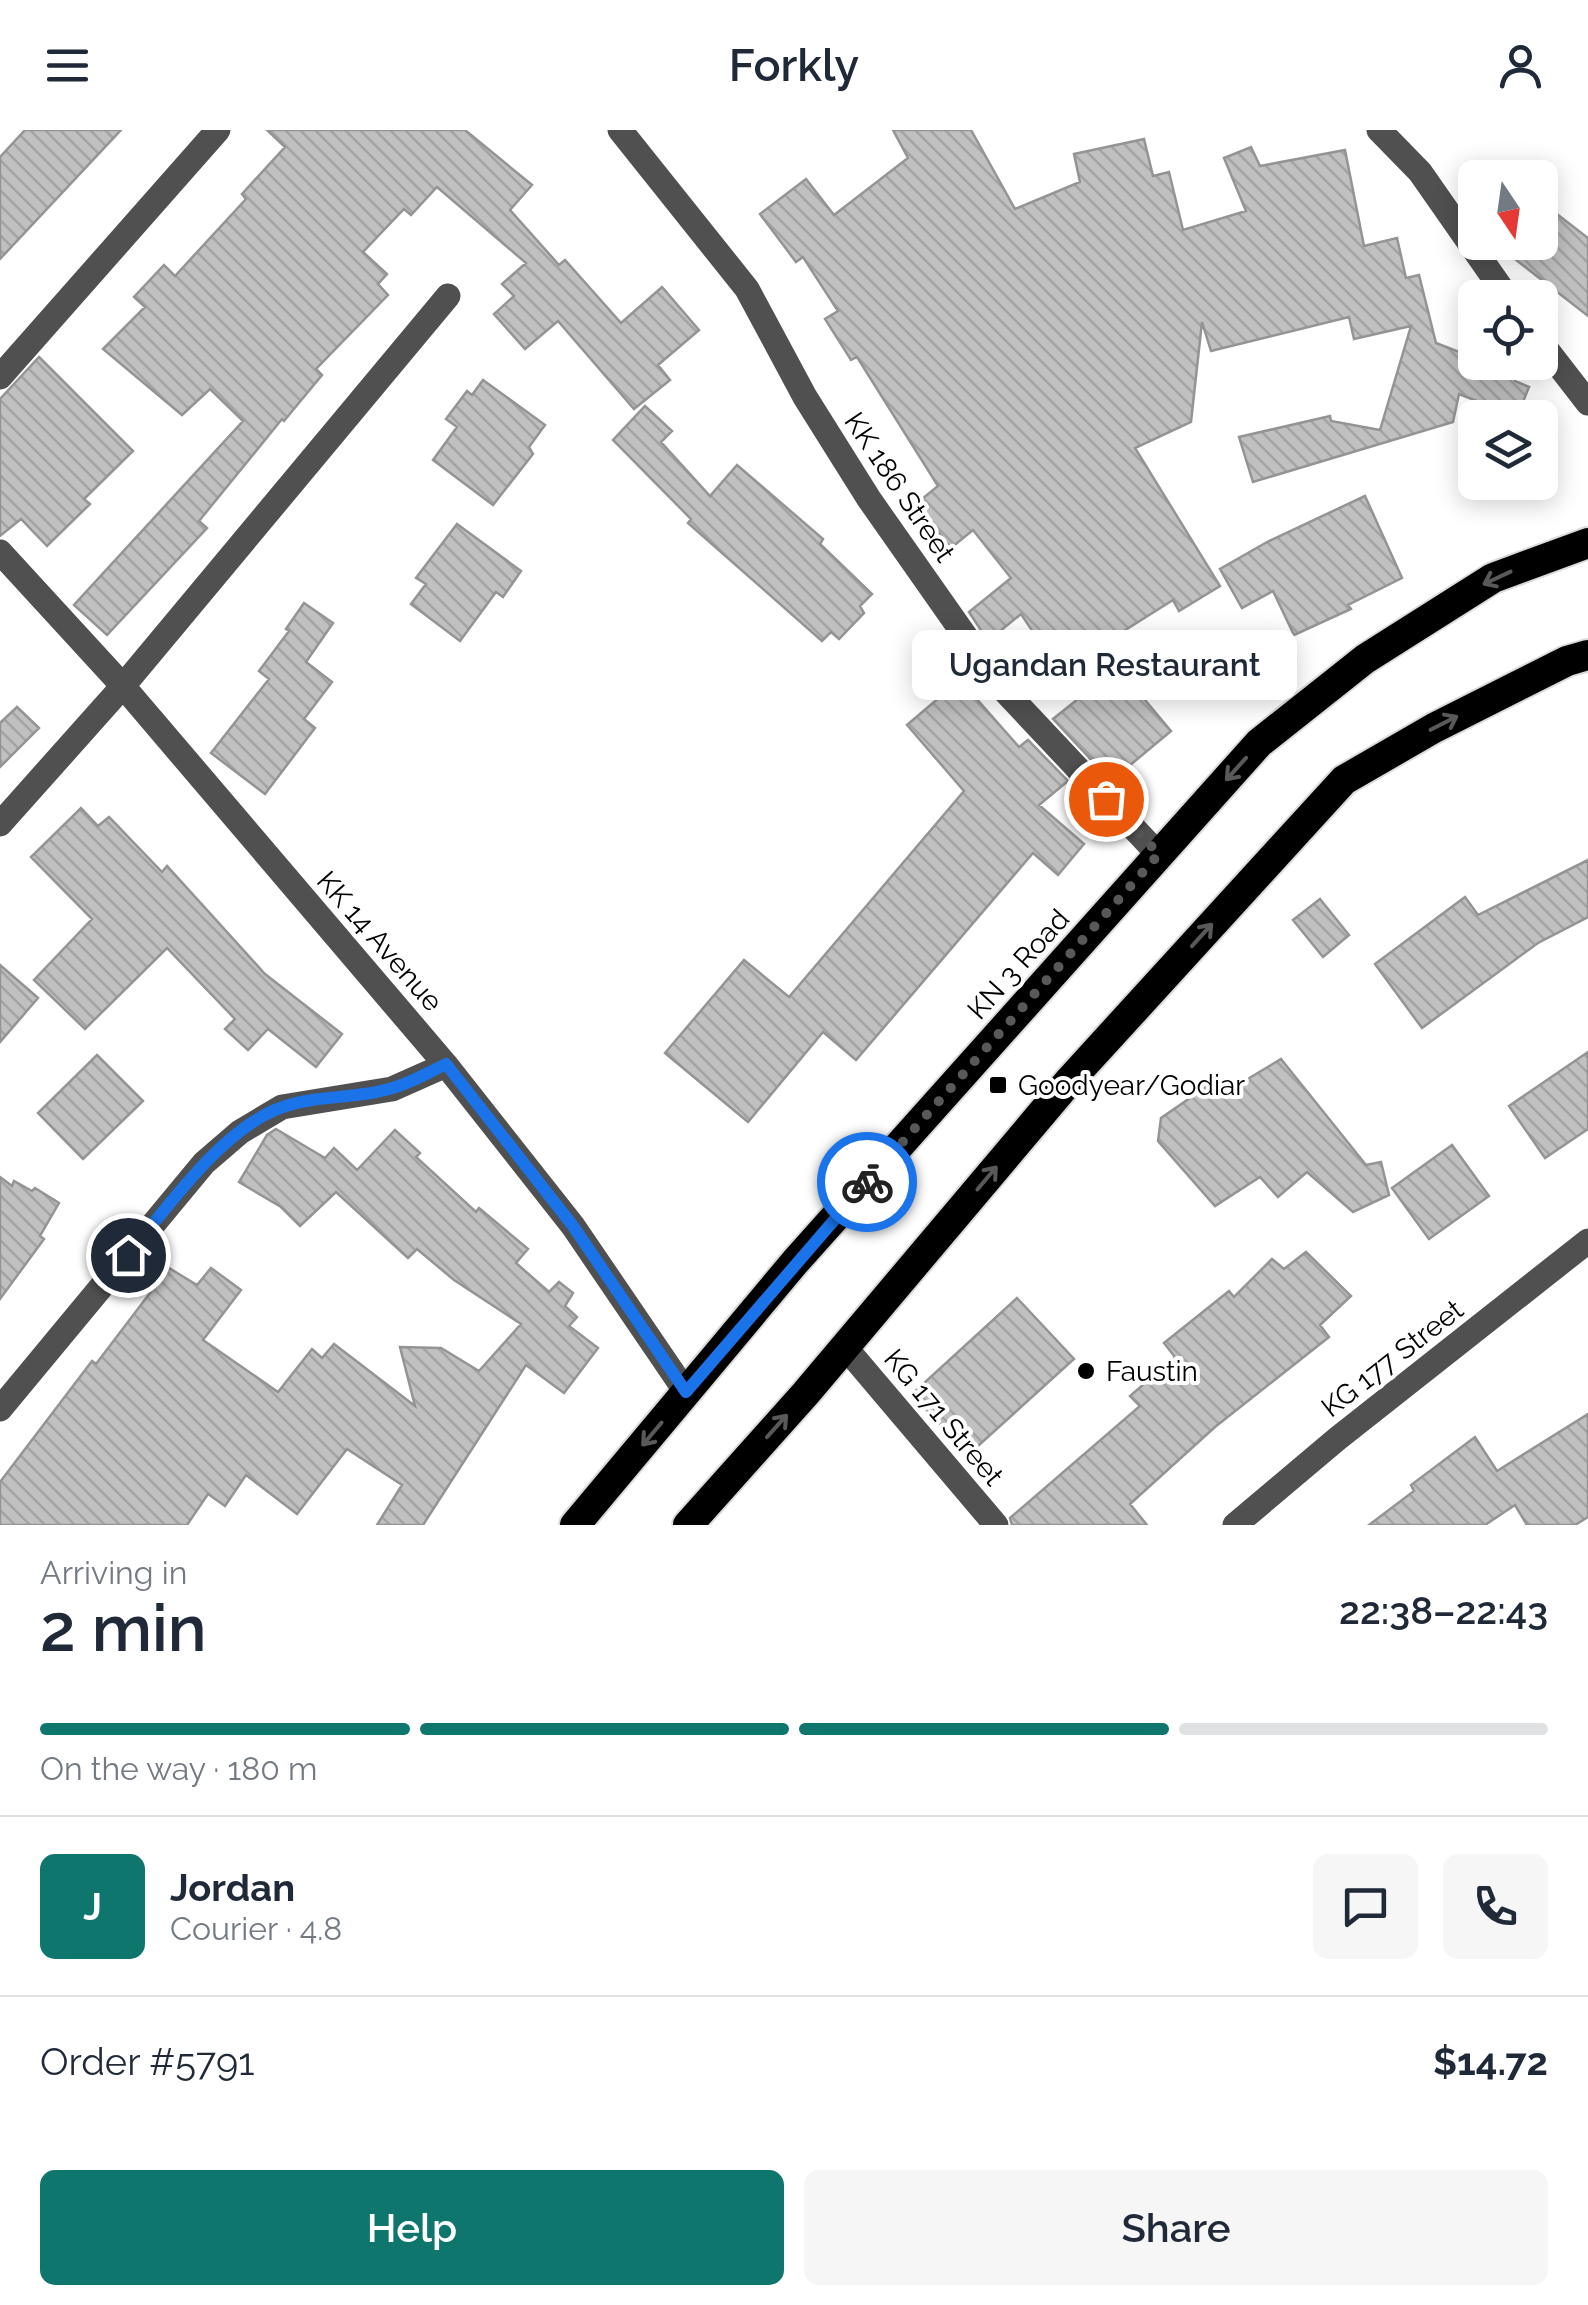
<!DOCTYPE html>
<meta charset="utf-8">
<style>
body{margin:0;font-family:Raleway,sans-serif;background:#f6f6f7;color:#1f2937;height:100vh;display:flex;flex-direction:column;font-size:38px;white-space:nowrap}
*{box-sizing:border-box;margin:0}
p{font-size:32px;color:#747a83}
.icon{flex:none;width:55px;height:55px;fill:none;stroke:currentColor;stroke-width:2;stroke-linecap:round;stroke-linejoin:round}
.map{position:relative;height:1395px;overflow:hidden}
.details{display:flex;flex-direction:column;background:#fff;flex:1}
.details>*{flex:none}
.needle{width:65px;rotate:167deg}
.controls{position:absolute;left:1458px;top:30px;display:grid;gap:20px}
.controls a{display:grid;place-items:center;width:100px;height:100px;border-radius:15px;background:#fff;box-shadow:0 5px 25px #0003;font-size:50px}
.pin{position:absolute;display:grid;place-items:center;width:85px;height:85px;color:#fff;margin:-42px;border:5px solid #fff;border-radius:50%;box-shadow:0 2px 10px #0007}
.courier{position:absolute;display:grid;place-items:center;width:100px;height:100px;margin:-50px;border:8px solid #1a73e8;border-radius:50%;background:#fff;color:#222;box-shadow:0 2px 12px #0007}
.bubble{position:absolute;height:70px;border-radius:15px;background:#fff;box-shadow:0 5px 25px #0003;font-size:32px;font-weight:600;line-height:70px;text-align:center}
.summary em{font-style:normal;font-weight:600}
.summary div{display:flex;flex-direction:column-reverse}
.summary{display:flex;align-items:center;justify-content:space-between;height:170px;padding:0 40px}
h1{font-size:65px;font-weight:600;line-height:75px}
.bar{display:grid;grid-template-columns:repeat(4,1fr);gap:15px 10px;align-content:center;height:120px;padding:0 40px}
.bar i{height:12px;border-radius:8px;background:#e0e1e3}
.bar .selected{background:#0f766e}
.bar p{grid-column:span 4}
.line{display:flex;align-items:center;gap:25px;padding:0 40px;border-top:2px solid #e0e1e3}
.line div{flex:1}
.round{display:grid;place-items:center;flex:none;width:105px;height:105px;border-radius:15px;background:#f6f6f7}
.button{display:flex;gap:20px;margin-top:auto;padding:20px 40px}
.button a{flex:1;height:115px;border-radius:15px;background:#0f766e;color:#fff;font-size:40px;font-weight:600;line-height:115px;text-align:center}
.button a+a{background:#f6f6f7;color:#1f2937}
header{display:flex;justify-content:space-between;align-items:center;height:130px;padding:0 40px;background:#fff;font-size:45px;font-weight:600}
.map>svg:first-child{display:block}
.building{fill:url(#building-back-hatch);stroke:#949494;stroke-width:2.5}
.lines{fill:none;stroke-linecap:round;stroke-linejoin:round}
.highway-casing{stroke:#dbdbdb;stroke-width:34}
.minor{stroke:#505050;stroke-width:25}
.highway{stroke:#000;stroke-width:30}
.oneway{stroke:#595959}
.done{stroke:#595959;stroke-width:10;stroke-dasharray:0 18}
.route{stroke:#1a73e8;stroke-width:12}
.poi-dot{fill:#000;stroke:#fff;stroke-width:4}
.labels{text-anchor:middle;stroke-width:8;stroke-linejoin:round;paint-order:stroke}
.street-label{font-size:28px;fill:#000;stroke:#fff}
.poi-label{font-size:28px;fill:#000;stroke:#fff;text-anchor:start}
</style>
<header><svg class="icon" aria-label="menu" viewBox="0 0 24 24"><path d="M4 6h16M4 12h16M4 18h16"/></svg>Forkly<svg class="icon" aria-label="person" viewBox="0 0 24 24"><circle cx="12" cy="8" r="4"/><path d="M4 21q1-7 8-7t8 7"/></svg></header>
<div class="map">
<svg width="1588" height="1395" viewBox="0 0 1588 1395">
<defs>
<pattern id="building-back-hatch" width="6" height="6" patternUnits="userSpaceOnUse" patternTransform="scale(2.5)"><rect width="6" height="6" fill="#c0c0c0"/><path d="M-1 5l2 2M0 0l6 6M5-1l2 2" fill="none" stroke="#a3a3a3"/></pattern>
</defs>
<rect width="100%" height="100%" fill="#fff"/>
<path class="building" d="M 25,0 L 121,0 L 0,129 L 0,27 Z
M 267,0 L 465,0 L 532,55 L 510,80 L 559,135 L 565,130 L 621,193 L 662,157 L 699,200 L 658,235 L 670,250 L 634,279 L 558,191 L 525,219 L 494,184 L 514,166 L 502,154 L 526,133 L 437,57 L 411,85 L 404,79 L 363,122 L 387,144 L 378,154 L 388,165 L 316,239 L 322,245 L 284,291 L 282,289 L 199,391 L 207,398 L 107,505 L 74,475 L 243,291 L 210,259 L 182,285 L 103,219 L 145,177 L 134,167 L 164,135 L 175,146 L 246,69 L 242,64 L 285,17 Z
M 893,0 L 971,0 L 1015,79 L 1080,52 L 1074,24 L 1144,9 L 1153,46 L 1169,42 L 1183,100 L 1246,81 L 1224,28 L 1251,17 L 1260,36 L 1345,20 L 1364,116 L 1397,108 L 1406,148 L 1419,145 L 1436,213 L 1475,228 L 1475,232 L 1528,232 L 1515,251 L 1529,257 L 1517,287 L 1459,264 L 1453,292 L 1253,352 L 1239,307 L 1330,286 L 1331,291 L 1380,300 L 1411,196 L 1354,209 L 1349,187 L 1211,221 L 1202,192 L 1191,292 L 1135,318 L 1220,456 L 1179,481 L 1173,470 L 1100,516 L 1171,601 L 1111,651 L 1053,589 L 1078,569 L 1021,484 L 988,511 L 969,482 L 1011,448 L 973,400 L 951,418 L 937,400 L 926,408 L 906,382 L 938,356 L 857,227 L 851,230 L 825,189 L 838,181 L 803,127 L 796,132 L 760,84 L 806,49 L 834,85 L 908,28 Z
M 1540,71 L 1588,108 L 1588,186 L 1493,112 L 1540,112 Z
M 39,227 L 133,321 L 84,369 L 90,374 L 47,416 L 21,389 L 0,406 L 0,269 Z
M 483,250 L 545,295 L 529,317 L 533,324 L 493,375 L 433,330 L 457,297 L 446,289 L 467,261 L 472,265 Z
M 645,276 L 672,301 L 661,312 L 710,366 L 737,335 L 823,409 L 820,414 L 872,464 L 860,476 L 864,483 L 839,509 L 831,502 L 822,511 L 688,393 L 691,389 L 613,310 Z
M 1365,366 L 1402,448 L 1348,475 L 1351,479 L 1294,505 L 1273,461 L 1242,478 L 1220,439 L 1267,412 Z
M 457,394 L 521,441 L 503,467 L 496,462 L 460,511 L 411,474 L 426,454 L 416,448 Z
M 304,473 L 333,493 L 306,532 L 332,552 L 304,589 L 315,598 L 265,664 L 211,623 L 269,549 L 259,541 L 289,501 L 286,499 Z
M 960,550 L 1019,617 L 1028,610 L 1068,651 L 1039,675 L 1084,714 L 1058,745 L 1033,723 L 856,930 L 823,902 L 748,992 L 665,923 L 744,830 L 789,867 L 964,661 L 907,595 Z
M 17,577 L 39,598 L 0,637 L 0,593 Z
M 81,678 L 98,696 L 109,687 L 162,742 L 167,736 L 265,844 L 342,904 L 316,937 L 268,899 L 248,920 L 225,899 L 235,889 L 167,818 L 85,899 L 34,850 L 92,789 L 31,727 Z
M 1588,730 L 1588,787 L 1538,813 L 1422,898 L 1375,834 L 1465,767 L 1478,785 Z
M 1320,769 L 1349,805 L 1323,827 L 1293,790 Z
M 0,835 L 38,868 L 0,912 Z
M 1588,922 L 1588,999 L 1545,1028 L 1509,976 Z
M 97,925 L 143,971 L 83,1029 L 38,983 Z
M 1281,929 L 1366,1035 L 1381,1032 L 1389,1065 L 1353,1082 L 1307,1042 L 1278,1067 L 1260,1047 L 1215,1076 L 1158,1011 L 1161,988 L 1209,955 L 1226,962 Z
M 276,999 L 325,1028 L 334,1018 L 357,1040 L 395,1000 L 420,1023 L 416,1027 L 476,1082 L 479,1078 L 528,1119 L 516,1133 L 549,1162 L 559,1152 L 573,1163 L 565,1176 L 577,1187 L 569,1196 L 598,1218 L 564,1263 L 526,1235 L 423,1395 L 377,1395 L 402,1355 L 347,1319 L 297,1384 L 246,1345 L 225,1376 L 208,1364 L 187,1395 L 0,1395 L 0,1352 L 92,1231 L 96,1234 L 169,1138 L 197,1155 L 211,1138 L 241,1160 L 203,1210 L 278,1262 L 312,1219 L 322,1228 L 334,1214 L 415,1276 L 400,1217 L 441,1218 L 479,1241 L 521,1194 L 454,1150 L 417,1119 L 408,1128 L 336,1062 L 300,1096 L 281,1077 L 239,1052 L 267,1005 Z
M 1452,1015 L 1489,1066 L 1429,1109 L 1392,1058 Z
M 0,1047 L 12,1056 L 14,1051 L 32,1061 L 35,1058 L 59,1073 L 40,1106 L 44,1109 L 0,1169 Z
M 1306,1122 L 1351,1166 L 1320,1195 L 1329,1207 L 1215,1297 L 1130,1374 L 1147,1395 L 1012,1395 L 1010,1388 L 1140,1276 L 1130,1266 L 1175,1227 L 1164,1213 L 1229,1161 L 1234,1167 L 1272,1129 L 1284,1139 Z
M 1017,1168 L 1074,1229 L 968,1325 L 912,1264 Z
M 1588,1284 L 1588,1387 L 1575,1395 L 1527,1395 L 1515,1375 L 1485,1395 L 1369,1395 L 1414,1361 L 1411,1355 L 1475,1307 L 1497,1341 Z"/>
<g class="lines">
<g class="highway-casing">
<path id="highway" d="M 575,1395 L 795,1132 L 1259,613 L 1365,529 L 1493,448 L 1588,413
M 688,1395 L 806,1263 L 1070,950 L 1344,650 L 1434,598 L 1567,531 L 1588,525"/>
</g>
<path class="minor" d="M 620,0 L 747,159 L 805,267 L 869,369 L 1001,557 L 1159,725
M 1379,0 L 1420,42 L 1508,168
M 1540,211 L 1588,273
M 0,247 L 218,0
M 0,422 L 123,556 L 446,935 L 573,1096 L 686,1262
M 0,694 L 123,556 L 448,166
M 845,1217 L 996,1395
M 0,1279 L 204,1033 L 240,1002 L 282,977 L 392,959 L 446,935
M 1235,1395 L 1337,1309 L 1588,1111"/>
<use href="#highway" class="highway"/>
</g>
<defs><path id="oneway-shaft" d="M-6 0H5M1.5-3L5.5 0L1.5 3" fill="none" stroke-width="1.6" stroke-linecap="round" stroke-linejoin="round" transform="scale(2.5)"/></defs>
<g class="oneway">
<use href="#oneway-shaft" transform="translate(1497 448) rotate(155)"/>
<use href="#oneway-shaft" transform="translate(1444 593) rotate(-27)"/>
<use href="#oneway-shaft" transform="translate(1236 639) rotate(132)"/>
<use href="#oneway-shaft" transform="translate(1202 805) rotate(-48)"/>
<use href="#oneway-shaft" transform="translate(987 1048) rotate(-50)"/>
<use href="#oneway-shaft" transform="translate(777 1296) rotate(-48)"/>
<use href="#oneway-shaft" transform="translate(652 1304) rotate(130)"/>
</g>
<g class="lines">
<path class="done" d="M 867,1052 L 1159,724 L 1106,669"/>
<path class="route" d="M 128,1125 C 167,1078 223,997 283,977 C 316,965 355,969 389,959 C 409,954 428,943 446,934 L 573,1096 L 686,1262 L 867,1052"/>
</g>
<g class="poi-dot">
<rect x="988" y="945" width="20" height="20" rx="5"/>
<circle cx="1086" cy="1241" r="10"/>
</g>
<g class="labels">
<g class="street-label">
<text transform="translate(900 357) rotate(56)" y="10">KK 186 Street</text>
<text transform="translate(380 811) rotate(49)" y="10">KK 14 Avenue</text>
<text transform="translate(1018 834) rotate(-48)" y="10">KN 3 Road</text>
<text transform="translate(1392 1228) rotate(-38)" y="10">KG 177 Street</text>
<text transform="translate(944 1287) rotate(50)" y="10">KG 171 Street</text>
</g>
<g class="poi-label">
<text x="1018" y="965">Goodyear/Godiar</text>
<text x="1106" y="1251">Faustin</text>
</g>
</g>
</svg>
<div class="controls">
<a><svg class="needle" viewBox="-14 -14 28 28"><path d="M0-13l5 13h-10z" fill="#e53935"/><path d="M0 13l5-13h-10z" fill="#747a83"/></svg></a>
<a><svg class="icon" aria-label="locate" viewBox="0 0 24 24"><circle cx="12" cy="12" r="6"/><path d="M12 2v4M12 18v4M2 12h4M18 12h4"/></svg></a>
<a><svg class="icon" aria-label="layers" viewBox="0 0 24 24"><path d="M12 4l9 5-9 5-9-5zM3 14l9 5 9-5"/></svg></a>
</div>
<div class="pin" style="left:1106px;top:669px;background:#ea580c"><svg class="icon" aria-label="bag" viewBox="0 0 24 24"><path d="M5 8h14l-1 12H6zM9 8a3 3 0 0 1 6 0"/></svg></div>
<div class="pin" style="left:128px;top:1125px;background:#1f2937"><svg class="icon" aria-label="home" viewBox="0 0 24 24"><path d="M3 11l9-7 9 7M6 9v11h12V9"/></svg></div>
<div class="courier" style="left:867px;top:1052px"><svg class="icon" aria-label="bike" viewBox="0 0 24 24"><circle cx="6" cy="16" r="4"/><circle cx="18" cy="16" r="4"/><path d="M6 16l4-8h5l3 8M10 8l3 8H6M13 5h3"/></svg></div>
<div class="bubble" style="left:912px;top:500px;width:385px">Ugandan Restaurant</div>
</div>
<section class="details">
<div class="summary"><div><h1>2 min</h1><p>Arriving in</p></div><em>22:38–22:43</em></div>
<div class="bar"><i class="selected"></i><i class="selected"></i><i class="selected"></i><i></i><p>On the way · 180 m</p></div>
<div class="line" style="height:180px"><b class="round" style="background:#0f766e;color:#fff">J</b><div><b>Jordan</b><p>Courier · 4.8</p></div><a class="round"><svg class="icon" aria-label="chat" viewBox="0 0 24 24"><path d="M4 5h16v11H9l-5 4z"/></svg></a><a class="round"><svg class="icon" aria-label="phone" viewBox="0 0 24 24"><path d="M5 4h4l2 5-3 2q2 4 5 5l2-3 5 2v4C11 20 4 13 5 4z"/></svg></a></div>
<div class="line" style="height:130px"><div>Order #5791</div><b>$14.72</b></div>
<div class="button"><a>Help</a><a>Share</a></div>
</section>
